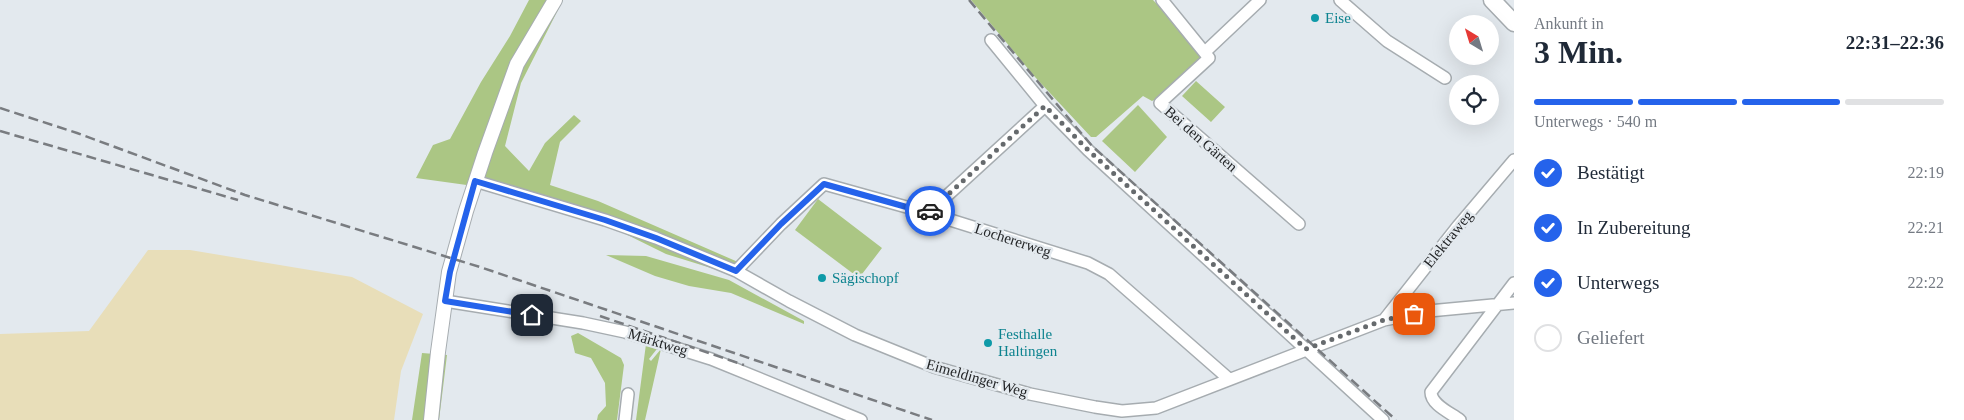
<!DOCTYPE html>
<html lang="de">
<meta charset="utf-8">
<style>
body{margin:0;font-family:"Times New Roman",serif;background:#f2f2f3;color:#1f2937;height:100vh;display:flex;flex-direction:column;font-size:19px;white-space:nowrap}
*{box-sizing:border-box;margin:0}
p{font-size:16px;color:#747a83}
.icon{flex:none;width:28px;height:28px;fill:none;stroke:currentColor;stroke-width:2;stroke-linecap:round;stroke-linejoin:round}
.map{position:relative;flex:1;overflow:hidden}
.details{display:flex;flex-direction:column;background:#fff;width:450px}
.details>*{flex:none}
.needle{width:32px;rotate:322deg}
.controls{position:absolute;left:1449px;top:15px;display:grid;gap:10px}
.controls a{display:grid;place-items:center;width:50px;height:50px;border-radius:50%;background:#fff;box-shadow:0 5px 20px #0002;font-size:25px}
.pin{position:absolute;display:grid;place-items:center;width:42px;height:42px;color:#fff;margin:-21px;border-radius:10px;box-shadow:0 2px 8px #0006}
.courier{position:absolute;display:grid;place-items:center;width:50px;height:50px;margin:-25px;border:4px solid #2563eb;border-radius:50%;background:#fff;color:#222;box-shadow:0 1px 6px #0007}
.headline em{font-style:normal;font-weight:600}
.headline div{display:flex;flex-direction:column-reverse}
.headline{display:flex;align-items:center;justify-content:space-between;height:85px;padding:0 20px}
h1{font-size:32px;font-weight:600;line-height:38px}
.bar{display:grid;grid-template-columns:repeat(4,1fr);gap:8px 5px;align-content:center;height:60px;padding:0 20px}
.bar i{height:6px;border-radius:4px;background:#e0e1e3}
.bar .current{background:#2563eb}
.bar p{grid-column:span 4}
ol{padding:0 20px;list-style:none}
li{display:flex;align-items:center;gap:15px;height:55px}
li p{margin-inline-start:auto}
li .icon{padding:5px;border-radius:50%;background:#2563eb;color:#fff;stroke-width:4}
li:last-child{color:#747a83}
li i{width:28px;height:28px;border:2px solid #e0e1e3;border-radius:50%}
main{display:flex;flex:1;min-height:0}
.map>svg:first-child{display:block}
.green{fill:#abc684}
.sand{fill:#e8deb9}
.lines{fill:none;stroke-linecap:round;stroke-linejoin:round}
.minor-casing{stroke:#a6acb0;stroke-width:14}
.tertiary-casing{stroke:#a6acb0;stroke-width:16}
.primary-casing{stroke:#a6acb0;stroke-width:19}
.minor{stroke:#fff;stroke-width:11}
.tertiary{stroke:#fff;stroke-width:14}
.primary{stroke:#fff;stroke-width:16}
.rail{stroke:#797c80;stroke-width:2.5;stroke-dasharray:10 5;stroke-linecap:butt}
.done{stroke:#666a6d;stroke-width:5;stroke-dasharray:0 9}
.route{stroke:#2563eb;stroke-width:6}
.culture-dot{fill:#0f9aa8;stroke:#e3e9ee;stroke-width:2}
.labels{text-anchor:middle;stroke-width:5;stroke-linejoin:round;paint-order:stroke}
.culture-label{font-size:15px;fill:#0d838f;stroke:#e3e9ee;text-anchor:start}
.street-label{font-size:15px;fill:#232527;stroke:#e3e9ee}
</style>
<main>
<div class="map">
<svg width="1514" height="420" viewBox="0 0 1514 420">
<rect width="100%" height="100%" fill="#e3e9ee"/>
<path class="green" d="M 529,0 L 563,0 L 521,83 L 505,146 L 529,171 L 545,143 L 574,115 L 581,121 L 560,142 L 550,185 L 598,201 L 738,262 L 727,273 L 666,254 L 591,217 L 531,194 L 416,178 L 433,145 L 450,139 L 481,82 L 510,36 Z
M 971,0 L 1153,0 L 1186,34 L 1202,58 L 1156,99 L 1152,101 L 1143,96 L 1096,137 L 1091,137 L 1035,77 Z
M 1196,81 L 1225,107 L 1211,122 L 1182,96 Z
M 1138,105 L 1167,137 L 1135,172 L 1102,141 Z
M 818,199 L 882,248 L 859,278 L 795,230 Z
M 606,255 L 646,256 L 729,280 L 804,321 L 804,324 L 731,293 L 689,286 L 655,276 Z
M 578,333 L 621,358 L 624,365 L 617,420 L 597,420 L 598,415 L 606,406 L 605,383 L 591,358 L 575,353 L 571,336 Z
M 646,344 L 660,345 L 649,359 L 651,361 L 661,349 L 645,420 L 636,420 Z
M 422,353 L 447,355 L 439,420 L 412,420 Z"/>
<path class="sand" d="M 148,250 L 190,250 L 352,277 L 423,314 L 401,371 L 394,420 L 0,420 L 0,334 L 89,331 Z"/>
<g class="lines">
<g class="minor-casing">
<path id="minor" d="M 1162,0 L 1209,58 L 1160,103 L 1299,224
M 1340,0 L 1387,41 L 1445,78
M 991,40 L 1045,106 L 1088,150 L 1383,420
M 1205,52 L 1260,0
M 475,181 L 605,220 L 656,238 L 736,271 L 789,301 L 855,335 L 934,367 L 1030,394 L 1095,407 L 1122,411 L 1156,408 L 1384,320 L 1429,311 L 1514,303
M 928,213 L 1045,106
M 736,271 L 781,224 L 824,184 L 928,213 L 1088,263 L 1109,274 L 1229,379
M 445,301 L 583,323 L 625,332 L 711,359 L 861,420
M 1384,320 L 1458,226 L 1514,160
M 625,420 L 628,394
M 1460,420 C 1451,413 1431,405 1431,392 L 1514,283"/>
</g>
<g class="tertiary-casing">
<path id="tertiary" d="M 431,420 L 438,352 L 449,272 L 466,211 L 485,153 L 517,64 L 555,0"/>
</g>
<g class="primary-casing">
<path id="primary" d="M 1492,0 L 1514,23"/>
</g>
<use href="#minor" class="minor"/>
<use href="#tertiary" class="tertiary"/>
<use href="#primary" class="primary"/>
<path class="rail" d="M 969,0 L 1092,146 L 1396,420
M 0,108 L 77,133 L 245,195 L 480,267 L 932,420
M 0,131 L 238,200
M 600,316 L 744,365"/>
</g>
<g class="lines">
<path class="done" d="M 930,211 L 1045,106 L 1088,150 L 1306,349 L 1384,320 L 1414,314"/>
<path class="route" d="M 532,315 L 445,301 L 450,272 L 475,181 L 605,220 L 656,238 L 736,271 L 781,224 L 824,184 L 928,213 L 930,211"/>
</g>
<g class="culture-dot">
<circle cx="1315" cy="18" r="5"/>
<circle cx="822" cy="278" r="5"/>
<circle cx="988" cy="343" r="5"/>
</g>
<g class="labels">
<g class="culture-label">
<text x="1325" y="23">Eise</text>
<text x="832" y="283">Sägischopf</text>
<text x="998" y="339">Festhalle<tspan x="998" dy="17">Haltingen</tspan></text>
</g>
<g class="street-label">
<text transform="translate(1201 139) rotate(41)" y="5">Bei den Gärten</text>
<text transform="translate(1448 239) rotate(-51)" y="5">Elektraweg</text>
<text transform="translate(1013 240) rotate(18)" y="5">Lochererweg</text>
<text transform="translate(658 342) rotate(17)" y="5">Märktweg</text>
<text transform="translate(977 378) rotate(16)" y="5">Eimeldinger Weg</text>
</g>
</g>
</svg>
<div class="controls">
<a><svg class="needle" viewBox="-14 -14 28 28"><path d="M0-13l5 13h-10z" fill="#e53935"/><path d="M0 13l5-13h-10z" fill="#747a83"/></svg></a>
<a><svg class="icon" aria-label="locate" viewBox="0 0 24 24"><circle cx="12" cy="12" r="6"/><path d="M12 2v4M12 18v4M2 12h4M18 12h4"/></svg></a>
</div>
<div class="pin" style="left:1414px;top:314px;background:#ea580c"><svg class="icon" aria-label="bag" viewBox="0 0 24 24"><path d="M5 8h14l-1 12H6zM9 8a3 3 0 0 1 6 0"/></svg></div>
<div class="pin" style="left:532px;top:315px;background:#1f2937"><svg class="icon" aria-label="home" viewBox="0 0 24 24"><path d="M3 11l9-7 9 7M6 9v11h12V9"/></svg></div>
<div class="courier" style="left:930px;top:211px"><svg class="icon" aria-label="car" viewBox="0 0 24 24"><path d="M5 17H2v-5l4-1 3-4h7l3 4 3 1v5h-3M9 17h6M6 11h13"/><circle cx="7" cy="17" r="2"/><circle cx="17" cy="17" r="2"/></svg></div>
</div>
<section class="details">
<div class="headline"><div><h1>3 Min.</h1><p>Ankunft in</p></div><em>22:31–22:36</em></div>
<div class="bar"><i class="current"></i><i class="current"></i><i class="current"></i><i></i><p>Unterwegs · 540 m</p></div>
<ol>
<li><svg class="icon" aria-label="check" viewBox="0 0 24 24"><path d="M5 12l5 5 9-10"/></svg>Bestätigt<p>22:19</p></li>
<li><svg class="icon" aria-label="check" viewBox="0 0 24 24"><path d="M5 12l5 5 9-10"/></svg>In Zubereitung<p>22:21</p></li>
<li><svg class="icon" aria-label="check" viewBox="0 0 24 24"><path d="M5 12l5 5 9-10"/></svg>Unterwegs<p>22:22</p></li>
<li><i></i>Geliefert</li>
</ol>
</section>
</main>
